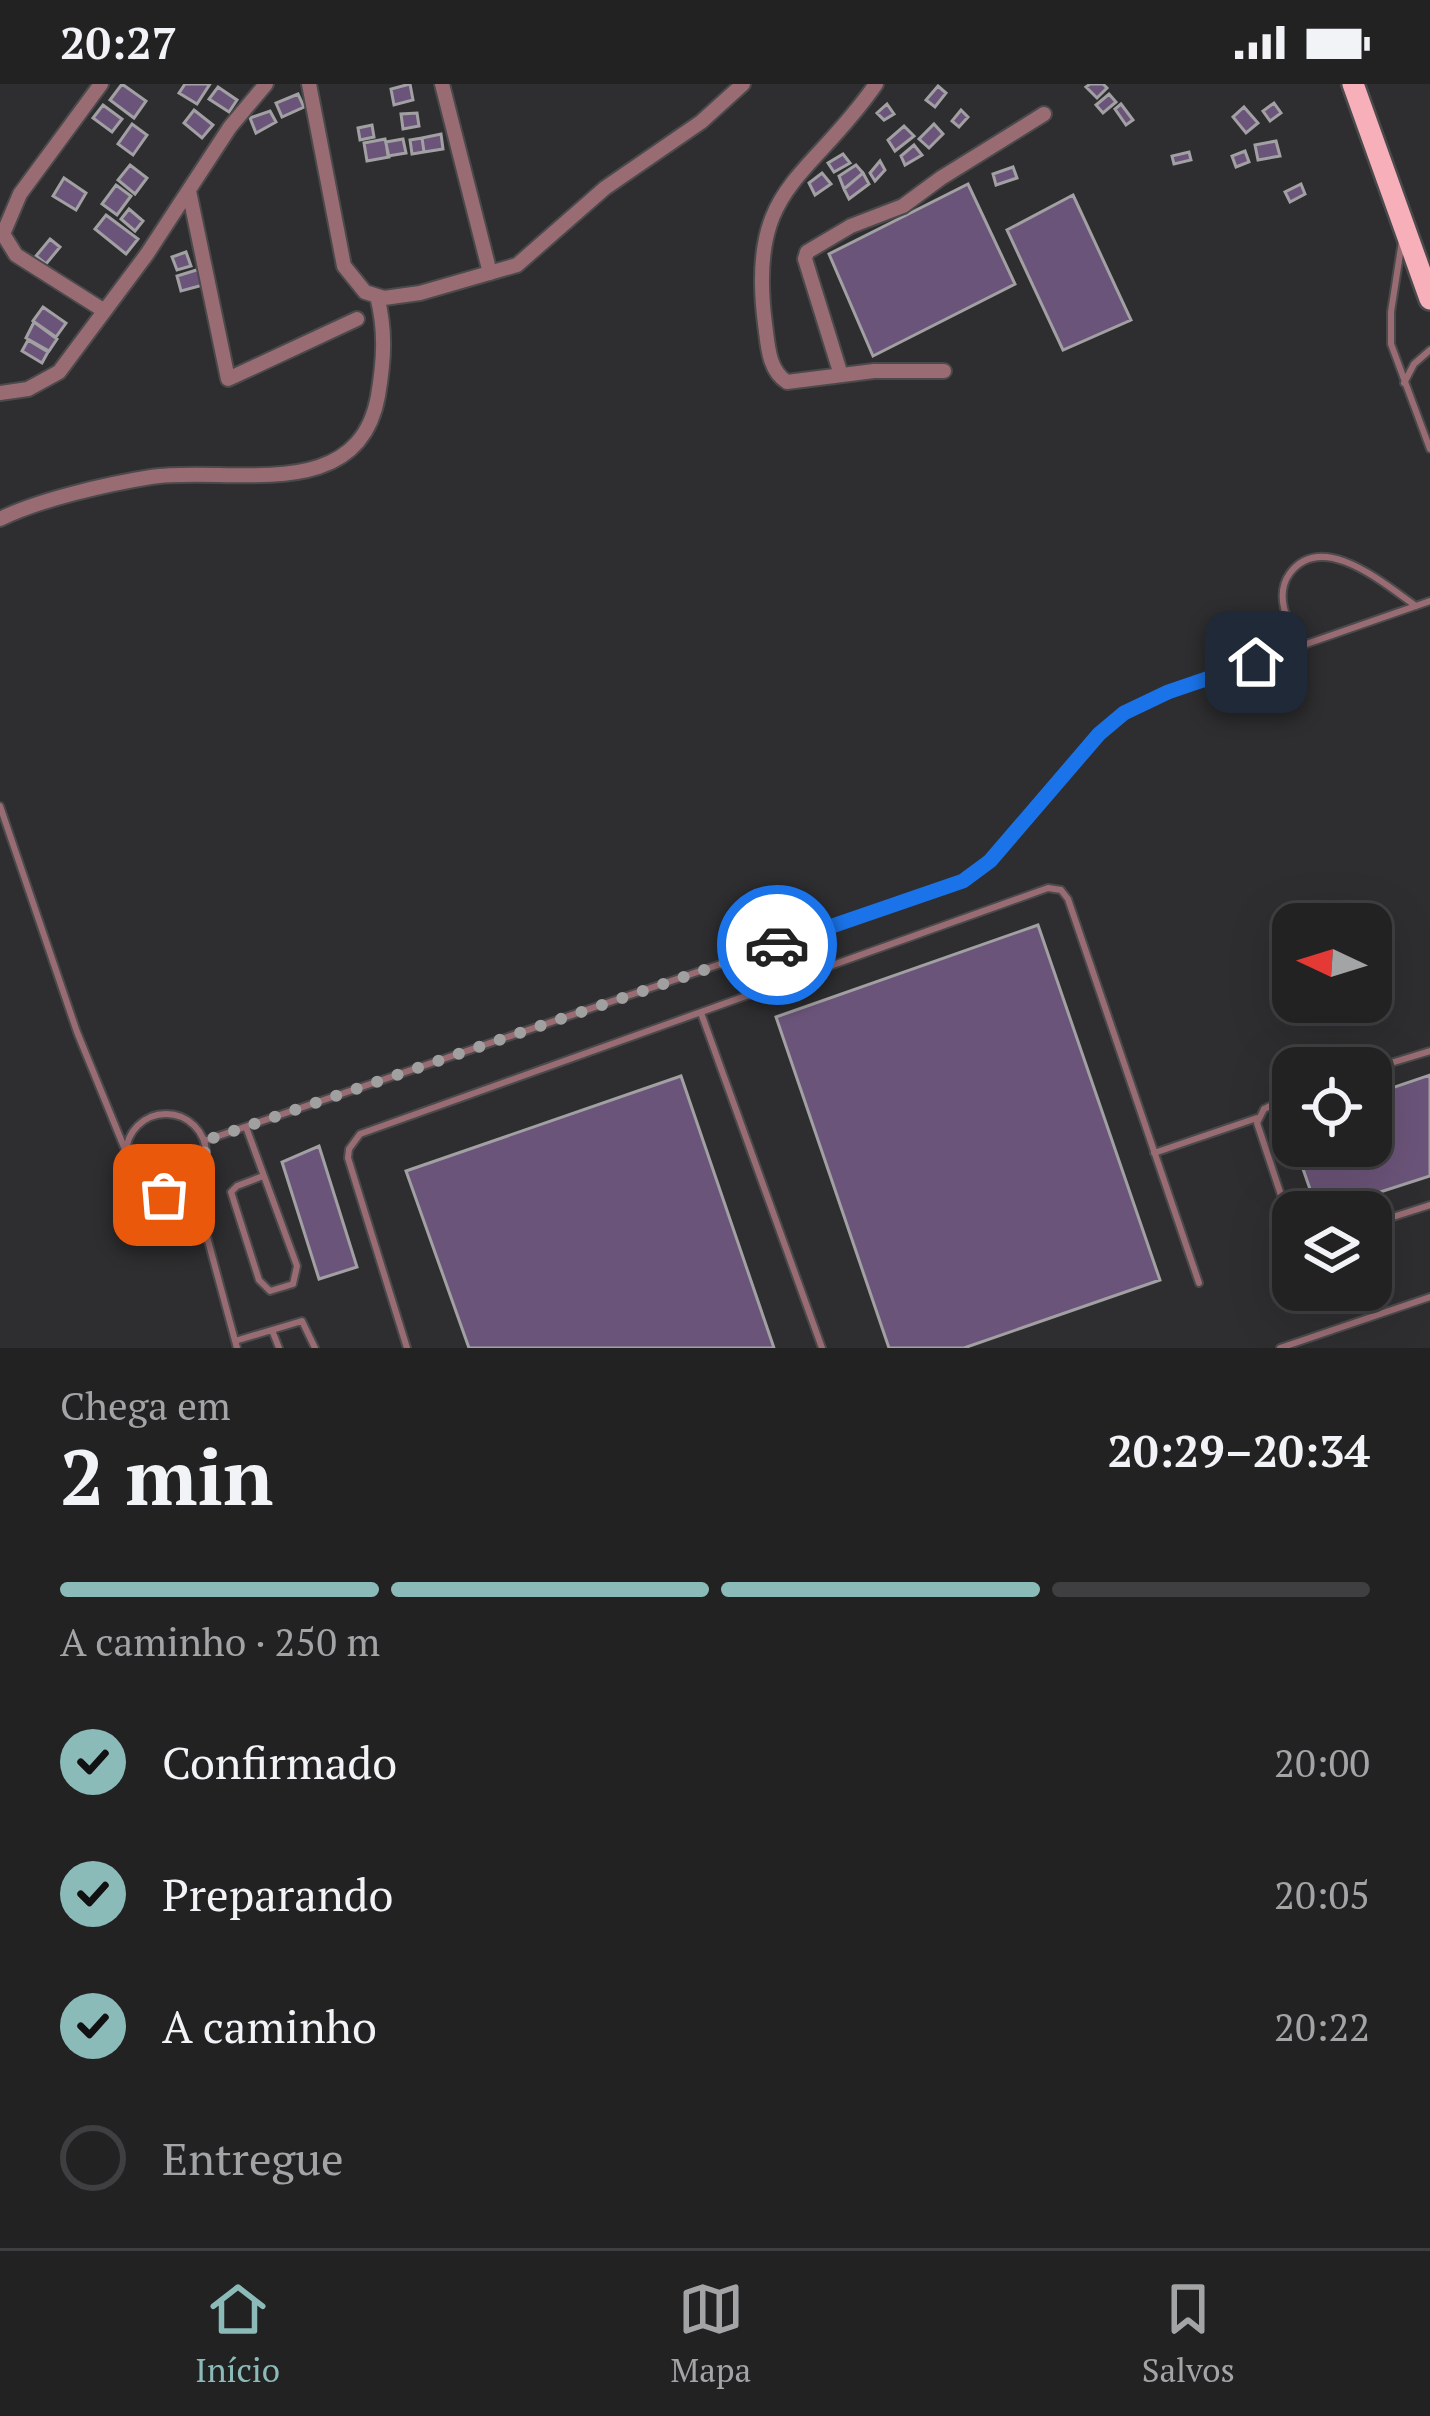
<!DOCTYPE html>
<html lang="pt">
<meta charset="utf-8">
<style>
body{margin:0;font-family:"PT Serif",serif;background:#2e2f30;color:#f1f3f6;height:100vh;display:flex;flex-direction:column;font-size:45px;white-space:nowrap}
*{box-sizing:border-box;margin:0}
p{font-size:39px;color:#a2a4a6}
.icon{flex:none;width:66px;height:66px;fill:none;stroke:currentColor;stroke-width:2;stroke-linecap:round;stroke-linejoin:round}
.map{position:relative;height:1264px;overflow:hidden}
.sheet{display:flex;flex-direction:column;background:#222223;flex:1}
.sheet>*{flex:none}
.needle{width:78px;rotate:274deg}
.tools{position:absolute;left:1272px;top:819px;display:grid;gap:24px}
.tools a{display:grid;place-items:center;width:120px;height:120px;border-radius:24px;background:#222223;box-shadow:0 12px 48px #0002,0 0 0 3px #3f3f41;font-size:60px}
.pin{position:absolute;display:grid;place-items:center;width:102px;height:102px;color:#fff;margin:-51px;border-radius:24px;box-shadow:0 6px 18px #0006}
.courier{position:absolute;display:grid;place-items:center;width:120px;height:120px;margin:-60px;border:9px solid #1a73e8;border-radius:50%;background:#fff;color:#222;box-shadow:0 3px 15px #0007}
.summary em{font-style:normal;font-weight:800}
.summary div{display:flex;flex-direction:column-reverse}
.summary{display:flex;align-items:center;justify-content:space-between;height:204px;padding:0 60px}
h1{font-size:78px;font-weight:800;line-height:90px}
.bar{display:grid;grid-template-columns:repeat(4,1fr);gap:18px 12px;align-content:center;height:144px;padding:0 60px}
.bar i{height:15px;border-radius:9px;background:#3f3f41}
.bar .selected{background:#8bbbb9}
.bar p{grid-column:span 4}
ol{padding:0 60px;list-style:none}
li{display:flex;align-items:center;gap:36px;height:132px}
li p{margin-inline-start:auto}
li .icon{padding:12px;border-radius:50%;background:#8bbbb9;color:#111;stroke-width:4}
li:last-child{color:#a2a4a6}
li i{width:66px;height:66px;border:6px solid #3f3f41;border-radius:50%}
.status{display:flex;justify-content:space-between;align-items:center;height:84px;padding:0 60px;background:#222223;direction:ltr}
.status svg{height:33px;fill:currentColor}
.dock{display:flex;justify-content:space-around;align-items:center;height:168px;border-top:3px solid #3f3f41;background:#222223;font-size:33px;color:#a2a4a6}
.dock a{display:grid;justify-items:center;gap:6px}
.dock .selected{color:#8bbbb9}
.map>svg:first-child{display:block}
.building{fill:#6b5479;stroke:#a1a0a2;stroke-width:3}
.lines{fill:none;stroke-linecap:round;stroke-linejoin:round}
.service-casing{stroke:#4a494b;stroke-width:10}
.minor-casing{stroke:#4a494b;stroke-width:18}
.primary-casing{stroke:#4a494b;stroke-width:26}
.service{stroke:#986c72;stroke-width:6}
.minor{stroke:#986c72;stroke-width:14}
.primary{stroke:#f7b0ba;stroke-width:21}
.done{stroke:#a1a0a1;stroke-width:12;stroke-dasharray:0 21.6}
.route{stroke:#1a73e8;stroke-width:15}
</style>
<div class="status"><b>20:27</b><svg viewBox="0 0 49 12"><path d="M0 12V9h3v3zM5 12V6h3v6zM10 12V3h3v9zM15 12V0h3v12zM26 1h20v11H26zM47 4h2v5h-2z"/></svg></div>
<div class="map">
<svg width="1430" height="1264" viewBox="0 0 1430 1264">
<rect width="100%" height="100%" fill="#2e2d2f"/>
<path class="building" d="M 122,0 L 146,17 L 134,34 L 110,16 Z
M 185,0 L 210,0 L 197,20 L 179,9 Z
M 410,0 L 413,16 L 394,21 L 391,5 Z
M 1090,0 L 1103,0 L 1107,4 L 1097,14 L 1086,3 Z
M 938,2 L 946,9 L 935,23 L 926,16 Z
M 218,3 L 237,16 L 229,28 L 209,15 Z
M 298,10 L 304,23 L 282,33 L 276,19 Z
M 1109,10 L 1116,18 L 1103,29 L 1096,21 Z
M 1274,19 L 1281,29 L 1270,37 L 1263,27 Z
M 887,20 L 894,30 L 884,36 L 877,29 Z
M 1121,20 L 1133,36 L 1126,41 L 1115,25 Z
M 103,21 L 122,35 L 112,48 L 93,34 Z
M 1244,23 L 1258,39 L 1246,49 L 1233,33 Z
M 194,26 L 213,41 L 202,54 L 184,39 Z
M 961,26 L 968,33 L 959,43 L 952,37 Z
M 270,27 L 276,38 L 256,49 L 250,34 Z
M 417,29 L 419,42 L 403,45 L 401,30 Z
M 132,40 L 147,51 L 133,71 L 118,60 Z
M 934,40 L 943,50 L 929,64 L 919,55 Z
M 372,41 L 374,53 L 360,56 L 358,44 Z
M 904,42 L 914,52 L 895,67 L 888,56 Z
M 441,50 L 443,65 L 424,68 L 422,54 Z
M 422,54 L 424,68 L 412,70 L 410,56 Z
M 385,55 L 389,73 L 367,77 L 364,59 Z
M 403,55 L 406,69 L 388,72 L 386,58 Z
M 1276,57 L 1280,72 L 1258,76 L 1255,61 Z
M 914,61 L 922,71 L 905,81 L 901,72 Z
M 1245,67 L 1249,78 L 1236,83 L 1232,72 Z
M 1189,68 L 1191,76 L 1174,80 L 1172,72 Z
M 843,70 L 850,79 L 834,88 L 828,79 Z
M 880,77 L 885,86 L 875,97 L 870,89 Z
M 130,81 L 147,94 L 135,110 L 118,96 Z
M 856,81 L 863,89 L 844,105 L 839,92 Z
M 1013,83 L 1017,94 L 996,101 L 993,90 Z
M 822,89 L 831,100 L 815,111 L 809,99 Z
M 863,89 L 869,100 L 849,115 L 844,105 Z
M 64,94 L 86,109 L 76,126 L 53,112 Z
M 968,100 L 1015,200 L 873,272 L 829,170 Z
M 1301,100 L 1305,110 L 1290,118 L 1285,108 Z
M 116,101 L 131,112 L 117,131 L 102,120 Z
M 1073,111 L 1131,236 L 1063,266 L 1007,146 Z
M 129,125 L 143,137 L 135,147 L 121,135 Z
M 106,131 L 138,155 L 126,170 L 95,145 Z
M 50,155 L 60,163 L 46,180 L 36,172 Z
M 186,168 L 191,182 L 177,186 L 172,173 Z
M 203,184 L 207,200 L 181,207 L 177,192 Z
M 43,223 L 66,239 L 56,253 L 33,237 Z
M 34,238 L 57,255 L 49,267 L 26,254 Z
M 28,256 L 48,268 L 42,279 L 22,267 Z
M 1038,841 L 1160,1196 L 964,1264 L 889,1264 L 776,933 Z
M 1430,991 L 1430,1092 L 1318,1128 L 1295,1062 L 1371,1062 L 1371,1011 Z
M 681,992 L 774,1264 L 469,1264 L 406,1087 Z
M 319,1062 L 357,1183 L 319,1195 L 282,1078 Z"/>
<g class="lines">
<g class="service-casing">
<path id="service" d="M 1402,157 L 1391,228 L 1391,260 L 1430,365
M 1404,299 L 1414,280 L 1430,266
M 1300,562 C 1289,540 1273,512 1290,489 C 1323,446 1384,500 1416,522
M 0,722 L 77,948 L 126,1068
M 701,929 L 822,1264
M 1371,985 L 1430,967
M 1293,1011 L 1264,1025 L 1257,1039 L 1293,1147
M126 1070a40 40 0 1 1 80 0a40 40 0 1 1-80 0Z
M 246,1043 L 297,1182 L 293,1200 L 270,1207 L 259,1196 L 231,1108 L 237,1102 L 263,1092
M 204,1057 L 963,797 L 990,777 L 1099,650 L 1124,629 L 1168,608 L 1430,517
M 1154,1069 L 1257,1034
M 193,1101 L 237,1264
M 1371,1140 L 1430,1121
M 272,1246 L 279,1264
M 235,1257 L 302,1237 L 315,1264
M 407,1264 L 348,1074 L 349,1065 L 360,1050 L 1048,804 L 1061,806 L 1068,815 L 1199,1199
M 1280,1264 L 1430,1213"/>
</g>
<g class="minor-casing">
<path id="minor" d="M 101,0 L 20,110 L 3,150 L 16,171 L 103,226
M 309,0 L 344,182 L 365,208 L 384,214 L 420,209 L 517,181 L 605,104 L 701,38 L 743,0
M 442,0 L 490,189
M 876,0 C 808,98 747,101 765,240 C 768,261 768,286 787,298 L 874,287 L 944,287
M 189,107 L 228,295 L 357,235
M 841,291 L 805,175 L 807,168 L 851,142 L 903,122 L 941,94 L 1044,30
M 0,309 L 28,305 L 59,288 L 147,170 L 230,43 L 266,0
M 0,435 C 38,416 107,400 151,393 C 228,381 358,423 378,312 C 384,276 386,247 377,212"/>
</g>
<g class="primary-casing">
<path id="primary" d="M 1353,0 L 1430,215"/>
</g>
<use href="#service" class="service"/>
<use href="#minor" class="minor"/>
<use href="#primary" class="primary"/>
</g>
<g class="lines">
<path class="done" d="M 164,1111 C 194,1106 208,1088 204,1057 L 777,861"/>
<path class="route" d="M 777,861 L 963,797 L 990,777 L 1099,650 L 1124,629 L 1168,608 L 1256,578"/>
</g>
</svg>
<div class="tools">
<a><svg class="needle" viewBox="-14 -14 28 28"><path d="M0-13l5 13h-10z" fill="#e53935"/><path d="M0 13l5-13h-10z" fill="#a2a4a6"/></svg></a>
<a><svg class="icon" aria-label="locate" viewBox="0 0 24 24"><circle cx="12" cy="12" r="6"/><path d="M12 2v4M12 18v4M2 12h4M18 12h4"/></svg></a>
<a><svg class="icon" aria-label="layers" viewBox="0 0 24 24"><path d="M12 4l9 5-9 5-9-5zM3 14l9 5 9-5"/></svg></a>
</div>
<div class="pin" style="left:164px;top:1111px;background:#ea580c"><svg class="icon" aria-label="bag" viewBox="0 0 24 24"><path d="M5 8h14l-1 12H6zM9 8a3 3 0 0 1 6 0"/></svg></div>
<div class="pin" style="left:1256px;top:578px;background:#1f2937"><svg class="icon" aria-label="home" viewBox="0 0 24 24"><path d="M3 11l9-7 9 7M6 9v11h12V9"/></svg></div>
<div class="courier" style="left:777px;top:861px"><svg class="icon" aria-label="car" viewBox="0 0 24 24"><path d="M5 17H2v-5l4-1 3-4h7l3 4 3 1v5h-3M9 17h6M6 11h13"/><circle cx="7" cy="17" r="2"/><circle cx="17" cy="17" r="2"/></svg></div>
</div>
<section class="sheet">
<div class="summary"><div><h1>2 min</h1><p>Chega em</p></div><em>20:29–20:34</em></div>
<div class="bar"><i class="selected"></i><i class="selected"></i><i class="selected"></i><i></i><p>A caminho · 250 m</p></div>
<ol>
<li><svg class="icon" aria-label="check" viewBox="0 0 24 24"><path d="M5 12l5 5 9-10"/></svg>Confirmado<p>20:00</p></li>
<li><svg class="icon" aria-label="check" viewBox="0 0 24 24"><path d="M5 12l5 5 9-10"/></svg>Preparando<p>20:05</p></li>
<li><svg class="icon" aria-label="check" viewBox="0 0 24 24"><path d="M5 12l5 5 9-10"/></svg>A caminho<p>20:22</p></li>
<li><i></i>Entregue</li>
</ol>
</section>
<nav class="dock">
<a class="selected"><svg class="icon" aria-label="home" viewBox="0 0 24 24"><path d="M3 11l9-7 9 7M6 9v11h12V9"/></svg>Início</a>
<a><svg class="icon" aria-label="map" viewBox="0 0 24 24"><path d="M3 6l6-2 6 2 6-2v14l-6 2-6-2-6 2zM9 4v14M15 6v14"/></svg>Mapa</a>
<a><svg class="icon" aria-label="saved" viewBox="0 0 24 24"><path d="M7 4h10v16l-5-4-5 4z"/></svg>Salvos</a>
</nav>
